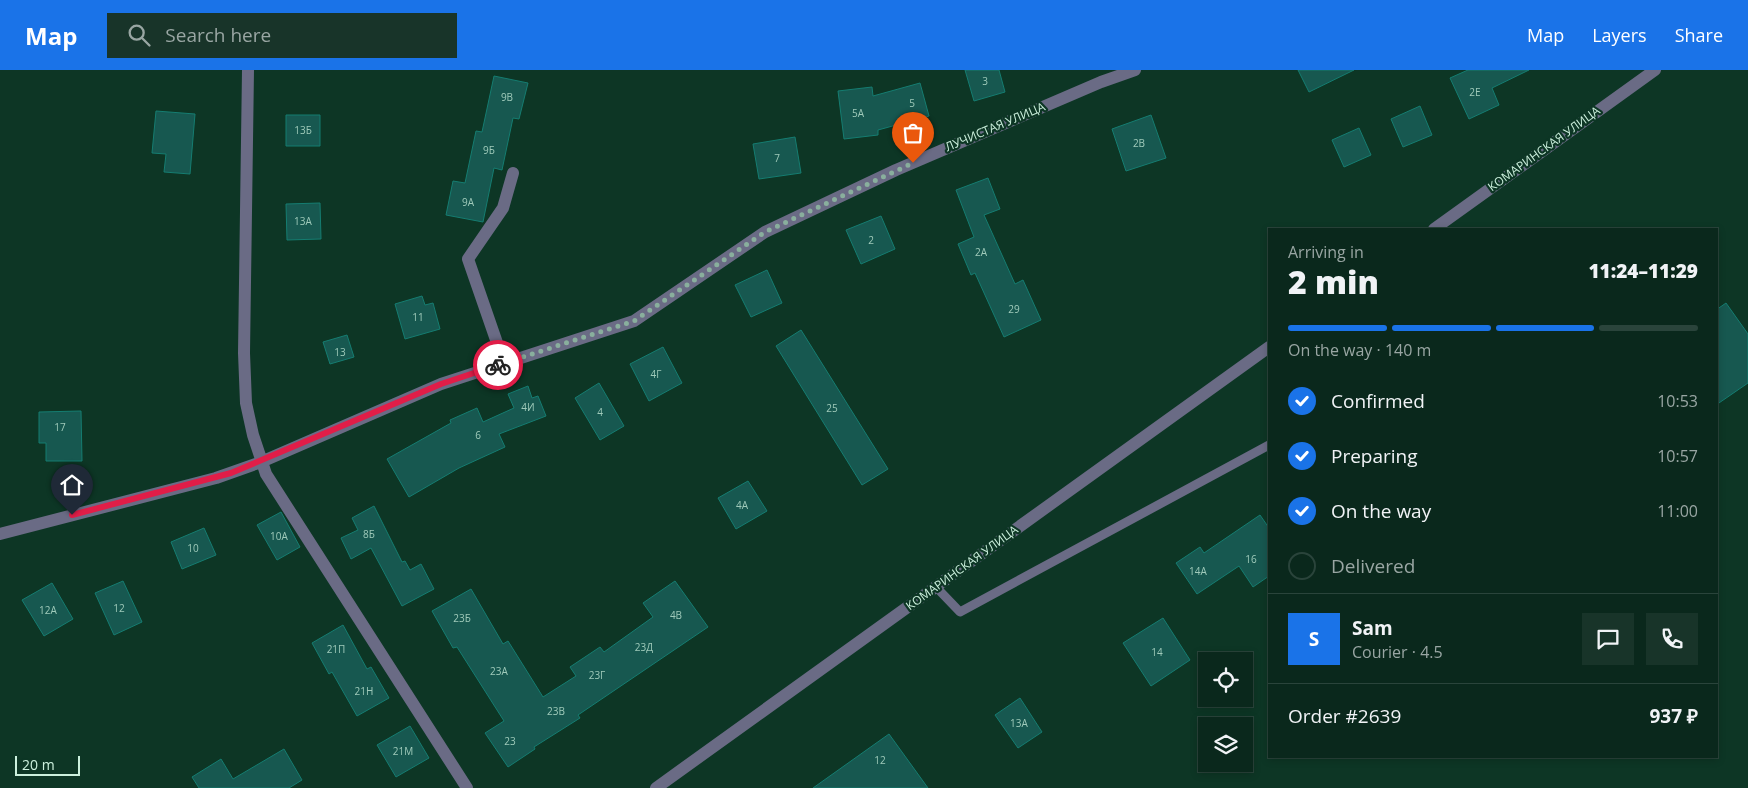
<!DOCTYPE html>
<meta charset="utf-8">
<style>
body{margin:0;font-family:"Open Sans",sans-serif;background:#183429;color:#f1f3f6;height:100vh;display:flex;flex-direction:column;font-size:19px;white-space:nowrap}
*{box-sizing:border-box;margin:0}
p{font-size:16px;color:#99a6a3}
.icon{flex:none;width:28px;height:28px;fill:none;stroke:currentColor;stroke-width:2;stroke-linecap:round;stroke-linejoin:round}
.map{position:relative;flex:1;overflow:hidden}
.side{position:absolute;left:1268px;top:158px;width:450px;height:530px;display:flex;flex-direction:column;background:#0a281c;border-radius:0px;box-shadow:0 2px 8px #0003,0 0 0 1px #2a443b}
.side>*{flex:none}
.buttons{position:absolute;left:1198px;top:582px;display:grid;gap:10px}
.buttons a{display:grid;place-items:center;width:55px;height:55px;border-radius:0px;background:#0a281c;box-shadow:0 2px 8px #0003,0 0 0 1px #2a443b;font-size:25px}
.scale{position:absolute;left:15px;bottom:12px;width:65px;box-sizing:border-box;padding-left:5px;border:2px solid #ccf0dd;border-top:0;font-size:14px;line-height:18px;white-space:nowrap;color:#ccf0dd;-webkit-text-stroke:4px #0d3625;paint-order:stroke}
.pin{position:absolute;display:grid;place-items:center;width:42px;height:42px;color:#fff;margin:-51px -21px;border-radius:50% 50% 50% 0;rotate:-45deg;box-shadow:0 0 5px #0007}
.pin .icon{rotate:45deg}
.courier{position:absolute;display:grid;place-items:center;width:50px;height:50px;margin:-25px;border:4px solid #e11d48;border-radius:50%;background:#fff;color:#222;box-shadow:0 1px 6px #0007}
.head em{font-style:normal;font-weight:800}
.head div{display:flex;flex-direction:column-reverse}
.head{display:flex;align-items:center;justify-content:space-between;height:85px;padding:0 20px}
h1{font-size:32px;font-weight:800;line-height:38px}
.bar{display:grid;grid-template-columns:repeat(4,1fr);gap:8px 5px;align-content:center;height:60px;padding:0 20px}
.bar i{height:6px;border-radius:4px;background:#2a443b}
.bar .on{background:#1a73e8}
.bar p{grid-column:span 4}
.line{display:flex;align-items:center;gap:12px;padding:0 20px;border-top:1px solid #2a443b}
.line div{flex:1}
.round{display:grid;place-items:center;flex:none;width:52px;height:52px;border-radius:0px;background:#183429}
ol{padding:0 20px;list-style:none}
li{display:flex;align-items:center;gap:15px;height:55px}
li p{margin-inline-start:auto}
li .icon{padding:5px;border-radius:50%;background:#1a73e8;color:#fff;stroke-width:4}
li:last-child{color:#99a6a3}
li i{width:28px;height:28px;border:2px solid #2a443b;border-radius:50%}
header{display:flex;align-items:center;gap:30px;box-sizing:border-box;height:70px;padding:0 25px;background:#1a73e8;color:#fff}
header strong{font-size:24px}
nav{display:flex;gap:28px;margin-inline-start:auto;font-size:18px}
.search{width:350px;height:45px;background:#183429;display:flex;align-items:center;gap:12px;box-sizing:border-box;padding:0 18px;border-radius:0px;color:#99a6a3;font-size:19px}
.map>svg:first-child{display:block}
.building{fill:#175850;stroke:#157d71}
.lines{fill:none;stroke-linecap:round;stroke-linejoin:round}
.service{stroke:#6a6b85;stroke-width:9}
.minor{stroke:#6a6b85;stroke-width:12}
.tertiary{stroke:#6a6b85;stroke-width:12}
.done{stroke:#89af9d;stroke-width:5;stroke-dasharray:0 9}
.route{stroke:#e11d48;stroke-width:6}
.labels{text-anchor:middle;stroke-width:4.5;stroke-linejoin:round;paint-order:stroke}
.number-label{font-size:10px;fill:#9fcaba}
.street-label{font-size:12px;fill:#ccf0dd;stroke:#0d3625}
</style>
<header>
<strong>Map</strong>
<div class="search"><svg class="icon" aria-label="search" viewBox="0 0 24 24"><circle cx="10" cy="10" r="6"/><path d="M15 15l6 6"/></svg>Search here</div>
<nav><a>Map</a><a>Layers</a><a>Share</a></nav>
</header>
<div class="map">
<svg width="1748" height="718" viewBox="0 0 1748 718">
<rect width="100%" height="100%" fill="#0d3625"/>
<path class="building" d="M 965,0 L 999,0 L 1005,22 L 974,31 Z
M 1298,0 L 1354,0 L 1309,22 Z
M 1468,0 L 1529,0 L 1492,18 L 1499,35 L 1469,49 L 1450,8 Z
M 494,6 L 528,13 L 519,49 L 513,48 L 502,100 L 494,98 L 483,152 L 446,145 L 453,111 L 465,113 L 476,61 L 482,62 Z
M 920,13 L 929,46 L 878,60 L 878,65 L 844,69 L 838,21 L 872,17 L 873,26 Z
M 1420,36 L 1432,65 L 1403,77 L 1391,49 Z
M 156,41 L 195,44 L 190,104 L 164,102 L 166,84 L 152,83 Z
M 286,45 L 320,45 L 320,76 L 286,76 Z
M 1151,45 L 1166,88 L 1126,101 L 1112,59 Z
M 1359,58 L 1371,85 L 1344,97 L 1332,70 Z
M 795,67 L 801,103 L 759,109 L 753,74 Z
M 988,108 L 1000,139 L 984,145 L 1015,214 L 1023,210 L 1041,250 L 1004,267 L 975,203 L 971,205 L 958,174 L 974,167 L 956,120 Z
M 320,133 L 321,169 L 287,170 L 286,134 Z
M 881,146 L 895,179 L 861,194 L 846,160 Z
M 767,200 L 782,233 L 751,247 L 735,215 Z
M 422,226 L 425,235 L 433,233 L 440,259 L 405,269 L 395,234 Z
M 1726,233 L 1748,264 L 1748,313 L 1716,335 L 1716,240 Z
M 801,260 L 888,399 L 862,415 L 776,276 Z
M 347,265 L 354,287 L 330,294 L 323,272 Z
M 663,277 L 682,313 L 649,331 L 630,294 Z
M 599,313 L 624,356 L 600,370 L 575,328 Z
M 528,316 L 532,328 L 538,326 L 546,346 L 499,364 L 505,377 L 459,398 L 409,427 L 387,389 L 451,353 L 450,350 L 477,338 L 483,352 L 514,338 L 508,324 Z
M 81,341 L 82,391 L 46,391 L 46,373 L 39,373 L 39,342 Z
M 748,411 L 767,441 L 736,459 L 718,428 Z
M 374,436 L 402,492 L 405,491 L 410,500 L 421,494 L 434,519 L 402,536 L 371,478 L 351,489 L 341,468 L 358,460 L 352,448 Z
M 281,442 L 300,477 L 277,490 L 257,455 Z
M 1260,445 L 1269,458 L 1269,506 L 1253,517 L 1239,496 L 1197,524 L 1176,493 L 1200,477 L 1204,483 Z
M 204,458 L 216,485 L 182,499 L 171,472 Z
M 123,511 L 142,552 L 114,565 L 95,523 Z
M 675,511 L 708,557 L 578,645 L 580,648 L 534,677 L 535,679 L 508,697 L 485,663 L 504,651 L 457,577 L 453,578 L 432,541 L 471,519 L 503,574 L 508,571 L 543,627 L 576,606 L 570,597 L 600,577 L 604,582 L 653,547 L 643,533 Z
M 52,513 L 73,549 L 44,566 L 22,530 Z
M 1163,548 L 1190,590 L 1151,616 L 1123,573 Z
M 343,555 L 367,599 L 371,597 L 389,628 L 357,646 L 332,602 L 329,604 L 312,573 Z
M 1020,628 L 1042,662 L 1018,678 L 995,645 Z
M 410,656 L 429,688 L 396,707 L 377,675 Z
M 889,664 L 928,718 L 813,718 Z
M 284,679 L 302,710 L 289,718 L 199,718 L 192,707 L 221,689 L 233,709 Z"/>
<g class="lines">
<path class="service" d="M 936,517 L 960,542 L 1269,375"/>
<path class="minor" d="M 248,0 L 244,283 L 246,333 L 253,365 L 266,404 L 467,718
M 504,293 L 468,189 L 503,138 L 513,103
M 0,464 L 216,408 L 261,392 L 441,314 L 634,251 L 765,162 L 896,100 L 1101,12 L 1135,0"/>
<path class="tertiary" d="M 1434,159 L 1655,0
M 656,718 L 1269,277"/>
</g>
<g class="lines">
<path class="done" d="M 498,295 L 634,251 L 765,162 L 913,93"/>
<path class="route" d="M 72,445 L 231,403 L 441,314 L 498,295"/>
</g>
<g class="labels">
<g class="number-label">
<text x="985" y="15">3</text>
<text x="1475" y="26">2Е</text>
<text x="507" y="31">9В</text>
<text x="912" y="37">5</text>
<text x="858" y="47">5А</text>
<text x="303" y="64">13Б</text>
<text x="1139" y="77">2В</text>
<text x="489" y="84">9Б</text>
<text x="777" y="92">7</text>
<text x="468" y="136">9А</text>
<text x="303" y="155">13А</text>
<text x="871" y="174">2</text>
<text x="981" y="186">2А</text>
<text x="1014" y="243">29</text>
<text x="418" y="251">11</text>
<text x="340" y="286">13</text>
<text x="656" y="308">4Г</text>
<text x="528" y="341">4И</text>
<text x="832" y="342">25</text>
<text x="600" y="346">4</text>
<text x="60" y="361">17</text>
<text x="478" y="369">6</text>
<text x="742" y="439">4А</text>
<text x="369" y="468">8Б</text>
<text x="279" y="470">10А</text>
<text x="193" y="482">10</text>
<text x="1251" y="493">16</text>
<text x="1198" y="505">14А</text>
<text x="119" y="542">12</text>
<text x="48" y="544">12А</text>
<text x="676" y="549">4В</text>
<text x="462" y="552">23Б</text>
<text x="644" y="581">23Д</text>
<text x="336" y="583">21П</text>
<text x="1157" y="586">14</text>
<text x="499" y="605">23А</text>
<text x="597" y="609">23Г</text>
<text x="364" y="625">21Н</text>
<text x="556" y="645">23В</text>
<text x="1019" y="657">13А</text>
<text x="510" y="675">23</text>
<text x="403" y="685">21М</text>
<text x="880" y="694">12</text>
</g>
<g class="street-label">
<text transform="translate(995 57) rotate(-23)" y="4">ЛУЧИСТАЯ УЛИЦА</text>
<text transform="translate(1544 79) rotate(-36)" y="4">КОМАРИНСКАЯ УЛИЦА</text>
<text transform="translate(962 498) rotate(-36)" y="4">КОМАРИНСКАЯ УЛИЦА</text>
</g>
</g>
</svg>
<div class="buttons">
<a><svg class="icon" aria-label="locate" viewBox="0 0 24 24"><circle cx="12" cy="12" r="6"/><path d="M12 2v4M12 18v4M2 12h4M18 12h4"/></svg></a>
<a><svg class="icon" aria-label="layers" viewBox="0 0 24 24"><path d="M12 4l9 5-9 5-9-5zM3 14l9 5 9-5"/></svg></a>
</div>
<div class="scale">20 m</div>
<div class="pin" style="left:913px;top:93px;background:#ea580c"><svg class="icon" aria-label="bag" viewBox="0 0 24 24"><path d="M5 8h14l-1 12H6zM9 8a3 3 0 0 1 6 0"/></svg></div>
<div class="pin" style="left:72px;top:445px;background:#1f2937"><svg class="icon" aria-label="home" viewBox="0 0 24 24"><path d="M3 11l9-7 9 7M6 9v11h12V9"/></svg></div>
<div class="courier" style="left:498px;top:295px"><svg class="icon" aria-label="bike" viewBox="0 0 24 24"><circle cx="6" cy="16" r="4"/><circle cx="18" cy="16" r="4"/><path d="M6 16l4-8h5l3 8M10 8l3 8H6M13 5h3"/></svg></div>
<section class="side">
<div class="head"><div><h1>2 min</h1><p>Arriving in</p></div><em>11:24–11:29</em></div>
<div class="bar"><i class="on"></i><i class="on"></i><i class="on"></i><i></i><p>On the way · 140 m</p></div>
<ol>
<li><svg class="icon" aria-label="check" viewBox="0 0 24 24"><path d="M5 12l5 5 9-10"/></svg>Confirmed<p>10:53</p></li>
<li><svg class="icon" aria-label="check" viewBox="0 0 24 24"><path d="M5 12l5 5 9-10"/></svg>Preparing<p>10:57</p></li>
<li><svg class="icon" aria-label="check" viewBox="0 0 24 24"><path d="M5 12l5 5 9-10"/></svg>On the way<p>11:00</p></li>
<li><i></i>Delivered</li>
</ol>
<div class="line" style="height:90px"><b class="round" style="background:#1a73e8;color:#fff">S</b><div><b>Sam</b><p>Courier · 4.5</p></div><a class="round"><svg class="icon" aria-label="chat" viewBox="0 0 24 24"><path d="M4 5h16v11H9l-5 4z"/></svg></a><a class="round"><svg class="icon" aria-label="phone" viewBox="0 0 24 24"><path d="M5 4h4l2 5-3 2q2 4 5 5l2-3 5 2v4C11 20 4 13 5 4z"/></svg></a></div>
<div class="line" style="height:65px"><div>Order #2639</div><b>937 ₽</b></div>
</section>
</div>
